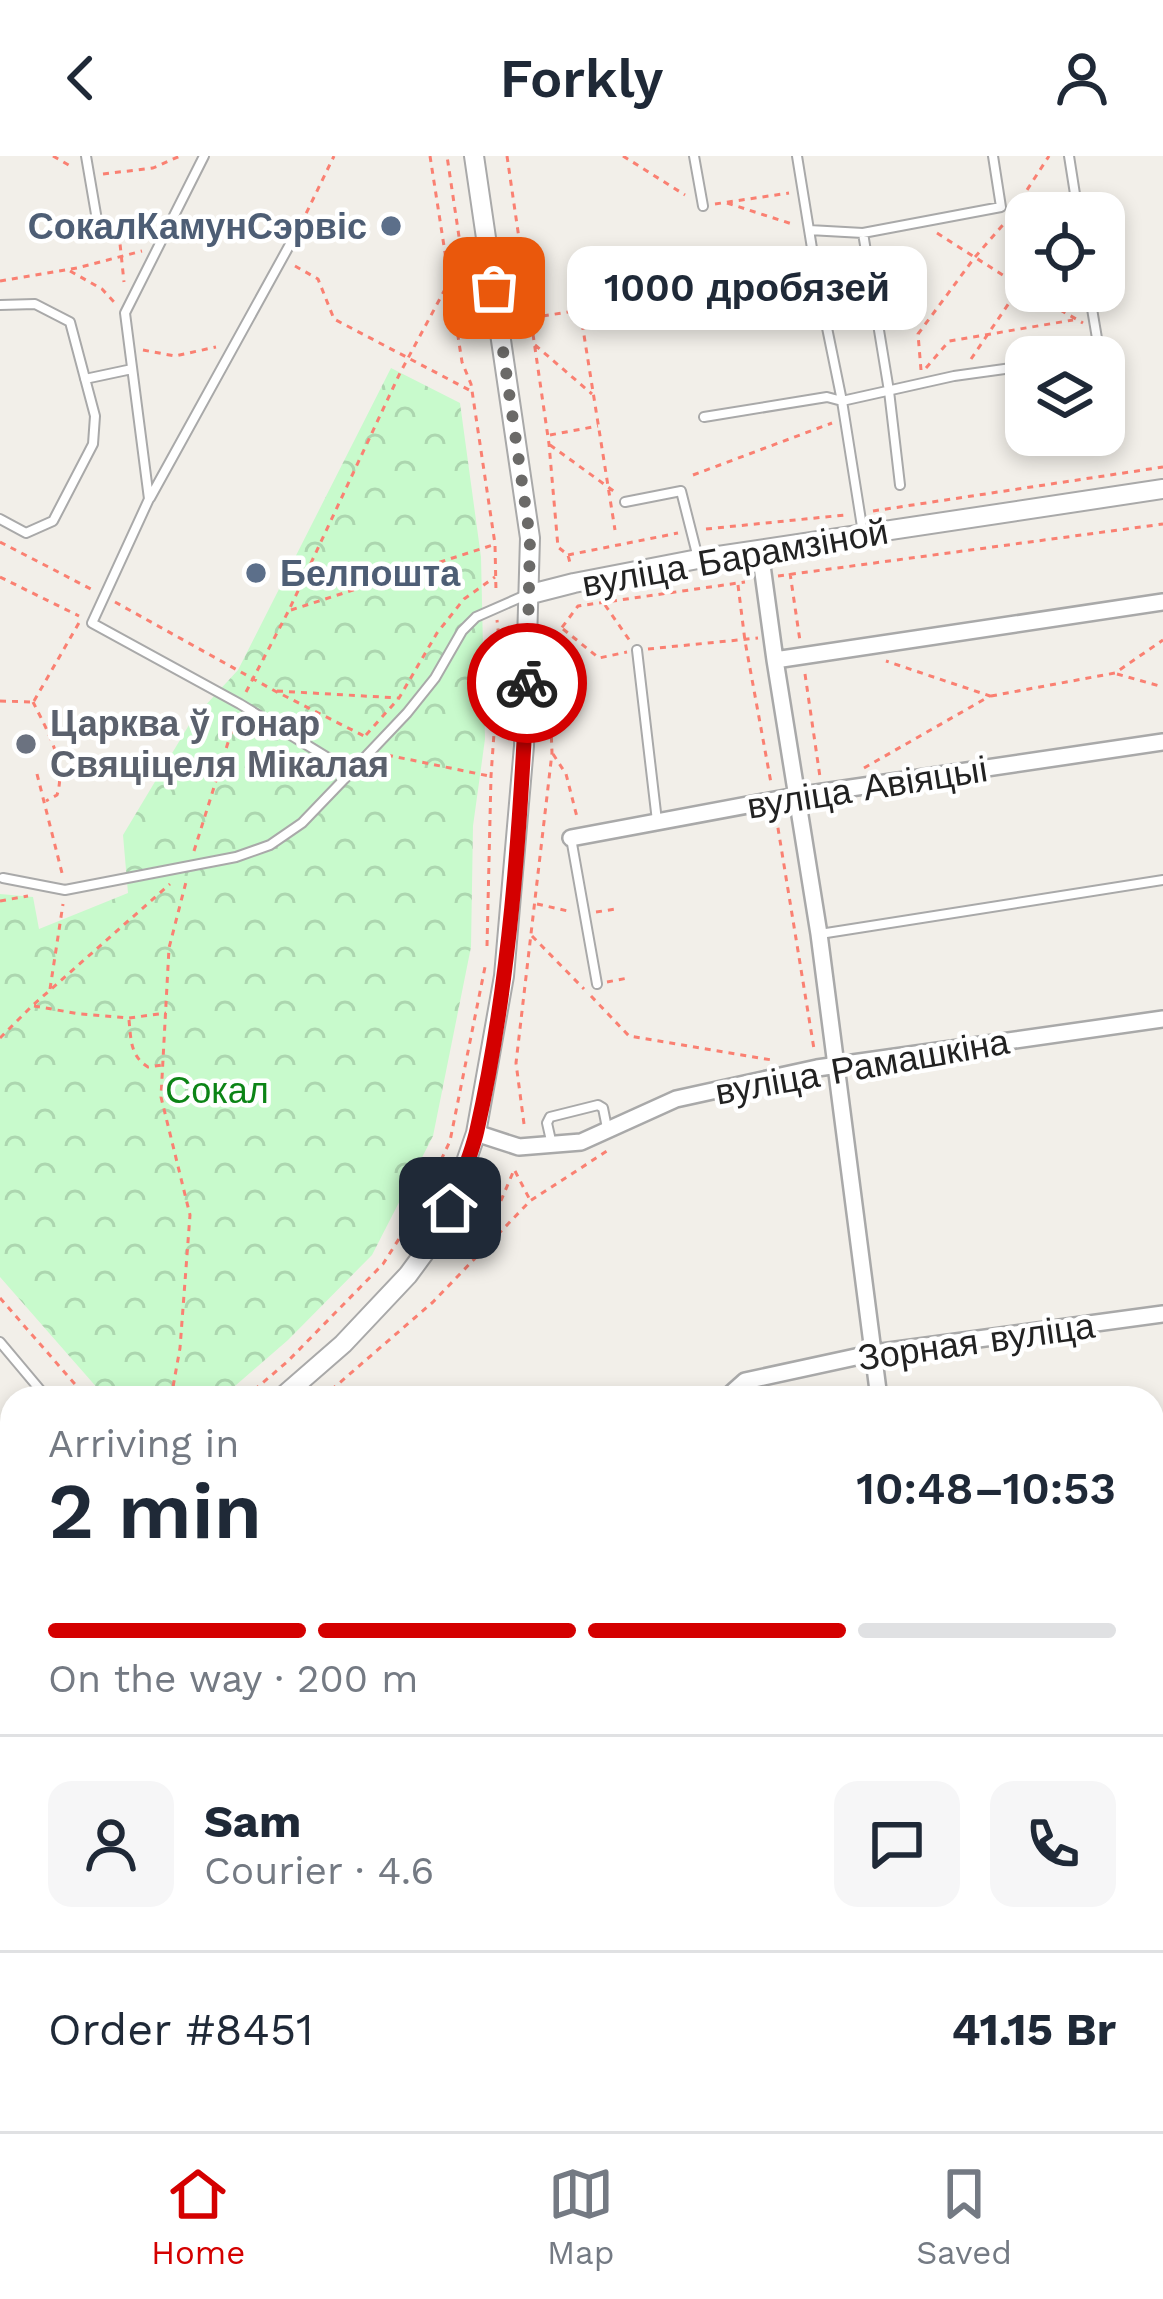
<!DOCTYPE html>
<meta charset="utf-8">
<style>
body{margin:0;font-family:"Work Sans",sans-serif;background:#f6f6f7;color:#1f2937;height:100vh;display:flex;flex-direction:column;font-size:45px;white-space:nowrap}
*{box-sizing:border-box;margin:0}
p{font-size:39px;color:#747a83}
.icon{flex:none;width:66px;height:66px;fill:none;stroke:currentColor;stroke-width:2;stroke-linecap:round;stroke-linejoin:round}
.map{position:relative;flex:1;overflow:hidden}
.sheet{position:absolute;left:0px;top:1230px;width:1164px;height:747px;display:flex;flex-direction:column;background:#fff;border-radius:36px 36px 0 0;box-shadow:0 6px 18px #0003}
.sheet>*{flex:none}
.buttons{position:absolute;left:1005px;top:36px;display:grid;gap:24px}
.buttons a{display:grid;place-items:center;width:120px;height:120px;border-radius:24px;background:#fff;box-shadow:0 6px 18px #0003;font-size:60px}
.pin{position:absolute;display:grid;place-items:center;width:102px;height:102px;color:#fff;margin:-51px;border-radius:24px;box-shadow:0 6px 18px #0006}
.courier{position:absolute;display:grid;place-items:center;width:120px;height:120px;margin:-60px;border:9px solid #d40000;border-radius:50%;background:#fff;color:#222;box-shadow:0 3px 15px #0007}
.bubble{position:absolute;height:84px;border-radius:24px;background:#fff;box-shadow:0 6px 18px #0003;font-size:39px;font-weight:600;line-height:84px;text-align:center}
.head em{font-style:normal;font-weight:600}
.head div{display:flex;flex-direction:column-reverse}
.head{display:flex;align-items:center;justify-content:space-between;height:204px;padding:0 48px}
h1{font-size:78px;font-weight:600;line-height:90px}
.bar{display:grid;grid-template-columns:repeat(4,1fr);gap:18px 12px;align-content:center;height:144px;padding:0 48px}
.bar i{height:15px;border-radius:9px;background:#e0e1e3}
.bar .active{background:#d40000}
.bar p{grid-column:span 4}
.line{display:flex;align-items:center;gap:30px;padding:0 48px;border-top:3px solid #e0e1e3}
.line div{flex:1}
.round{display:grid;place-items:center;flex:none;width:126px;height:126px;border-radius:24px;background:#f6f6f7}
header{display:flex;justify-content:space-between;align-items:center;height:156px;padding:0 48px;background:#fff;font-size:54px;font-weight:600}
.tab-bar{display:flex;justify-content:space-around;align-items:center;height:168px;border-top:3px solid #e0e1e3;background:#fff;font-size:33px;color:#747a83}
.tab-bar a{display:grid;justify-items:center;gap:6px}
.tab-bar .active{color:#d40000}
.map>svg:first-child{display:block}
.park{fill:url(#park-crowns)}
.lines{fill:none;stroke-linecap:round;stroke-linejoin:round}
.service-casing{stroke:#a9a9a9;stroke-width:12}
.minor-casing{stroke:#a9a9a9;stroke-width:20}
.tertiary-casing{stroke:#a9a9a9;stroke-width:22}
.path{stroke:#fa8072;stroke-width:3;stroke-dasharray:6 6;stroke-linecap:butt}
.service{stroke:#fff;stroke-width:8}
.minor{stroke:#fff;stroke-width:15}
.tertiary{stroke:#fff;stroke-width:18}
.done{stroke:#6b6a68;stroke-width:12;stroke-dasharray:0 21.6}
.route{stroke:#d40000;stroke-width:15}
.service-dot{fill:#5c6f8a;stroke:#fff;stroke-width:4.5}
.worship-dot{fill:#6b7280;stroke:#fff;stroke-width:4.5}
.labels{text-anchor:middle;stroke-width:9;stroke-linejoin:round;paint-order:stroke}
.service-label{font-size:36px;font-weight:bold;fill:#4e5e75;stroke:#fff;text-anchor:end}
.street-label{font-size:36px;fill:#222;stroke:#fff}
.worship-label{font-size:36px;font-weight:bold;fill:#5b616d;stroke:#fff;text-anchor:start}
.park-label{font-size:36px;fill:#0c8416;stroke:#fff}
</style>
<header><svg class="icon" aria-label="back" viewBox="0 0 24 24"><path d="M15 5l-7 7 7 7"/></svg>Forkly<svg class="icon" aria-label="person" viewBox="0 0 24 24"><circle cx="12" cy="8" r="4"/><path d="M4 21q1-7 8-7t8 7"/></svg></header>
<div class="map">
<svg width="1163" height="1975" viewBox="0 0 1163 1975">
<defs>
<pattern id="park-crowns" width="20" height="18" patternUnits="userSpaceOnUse" patternTransform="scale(3)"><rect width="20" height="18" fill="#c8facc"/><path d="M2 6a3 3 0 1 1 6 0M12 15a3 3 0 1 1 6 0" fill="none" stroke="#acd6af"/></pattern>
</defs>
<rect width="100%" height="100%" fill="#f2efe9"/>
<path class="park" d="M 391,212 L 460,247 L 481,401 L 485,583 L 473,670 L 471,791 L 433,980 L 372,1099 L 288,1184 L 221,1242 L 106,1242 L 0,1121 L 0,738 L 33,741 L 39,773 L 128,737 L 123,679 L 192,564 L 238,514 Z"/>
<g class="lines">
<g class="service-casing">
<path id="service" d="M 86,0 L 97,64
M 204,0 L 125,157 L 149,343 L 92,467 L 240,548 L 351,616 L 407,557 L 435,522 L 462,475 L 476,461 L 526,439
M 694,0 L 703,50
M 797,0 L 817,123
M 1069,0 L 1078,57
M 809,74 L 863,77 L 1001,51 L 993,0
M 863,77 L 889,235 L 900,329
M 1089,135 L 1100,200 L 1093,201
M 0,149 L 35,148 L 70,166 L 95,260 L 93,288 L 53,365 L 26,377 L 0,363
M 613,150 L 817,123 L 842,245 L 863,377
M 85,223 L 132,213
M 704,261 L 827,241 L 842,245 L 954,220 L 1026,210
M 150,342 L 294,81
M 625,346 L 681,335 L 698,402
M 637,494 L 657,665
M 571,682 L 597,828
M 3,722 L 65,734 L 236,701 L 270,689 L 302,667 L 351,616
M 820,778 L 1163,724
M 552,989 L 547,967 L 550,961 L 598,949 L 603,952 L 607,972
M 0,1186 L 47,1242
M 0,1363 L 12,1354"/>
</g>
<g class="minor-casing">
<path id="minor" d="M 760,395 L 775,504 L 819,778 L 879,1242
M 775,504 L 1163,446
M 571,682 L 796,640 L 1163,586
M 476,977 L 519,991 L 581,986 L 676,943 L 817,912 L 1163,863
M 726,1242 L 745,1225 L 874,1197 L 1163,1158
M 1152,1455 L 1163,1453
M 1152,1731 L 1163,1729
M 0,1791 L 12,1784
M 668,1965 L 677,1975
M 218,1975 L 233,1965
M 684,1975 L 696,1965"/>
</g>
<g class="tertiary-casing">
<path id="tertiary" d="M 531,438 L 574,427 L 698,403 L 1163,333
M 281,1242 L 343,1188 L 408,1119 L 430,1089 L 450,1052 L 476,977 L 504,820 L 524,590 L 530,382 L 474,0
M 0,1463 L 12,1455"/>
</g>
<path class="path" d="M 53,0 L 72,11
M 430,0 L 462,206 L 471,228 L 495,388 L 496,436
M 507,0 L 549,288 L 558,391 L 568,399 L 570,407
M 623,0 L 685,39
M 103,18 L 153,12 L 180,0
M 727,47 L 792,68
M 715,48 L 789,37
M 1014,54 L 1049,0
M 1040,57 L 1065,44
M 1009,63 L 1026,60
M 301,68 L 334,0
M 109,69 L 119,78 L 124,126
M 937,77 L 1026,134
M 295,110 L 318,123 L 334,163 L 471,235
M 70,115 L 102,133 L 115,147
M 0,125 L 77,112 L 142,95
M 1029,136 L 1083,167
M 602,152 L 580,154 L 615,374
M 531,162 L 580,154
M 535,189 L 592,238
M 143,194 L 175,200 L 216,191
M 971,203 L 1026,122
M 926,212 L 949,185 L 1073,164
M 921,214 L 918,178 L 975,101 L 1008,63
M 550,279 L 598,270
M 550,289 L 615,336
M 693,319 L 832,267
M 873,355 L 1163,311
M 706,373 L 845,359
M 0,386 L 91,433
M 568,399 L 678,377
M 790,417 L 800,485
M 778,420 L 1163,368
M 0,421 L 79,460
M 738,429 L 745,485 L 771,627
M 115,446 L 275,535 L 366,581
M 605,449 L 630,485
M 291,454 L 493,389
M 563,473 L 599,502 L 627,496
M 648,493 L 758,482
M 805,518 L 820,621
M 1117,518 L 1163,531
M 277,535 L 399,542
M 246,536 L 289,454 L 400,217 L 450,124 L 465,121 L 447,0
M 991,540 L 1115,517 L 1163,484
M 0,545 L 32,546
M 34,545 L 80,465
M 33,546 C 47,574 67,608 57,639 L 46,645
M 366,579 L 399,542 L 437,477 L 464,443 L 495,421
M 553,598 L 566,618 L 577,661
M 387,599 L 489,620
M 864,612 L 990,540 L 886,505
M 37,618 L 63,721
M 776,660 L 814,893
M 194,695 L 236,561
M 0,745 L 28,740
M 537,748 L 568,755
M 596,756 L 616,753
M 532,780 L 584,833
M 487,790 L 491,620 L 500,492 L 497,464
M 607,826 L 628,822
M 50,833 L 63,748
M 591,840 L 629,880 L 772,904
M 34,850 L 80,858 L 129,862 L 166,857
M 129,864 C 131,883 130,900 148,911 L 162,909
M 0,882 L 32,850 L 170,728
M 524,968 L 516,907 L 552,597 L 548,490 L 578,450 L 745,426
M 515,1015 L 530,1044
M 482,1089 L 514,1014
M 0,1142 L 87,1242
M 171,1242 L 180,1192 L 190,1059 L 161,941 L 169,792 L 187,722
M 245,1242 L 288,1205 L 383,1108 L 418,1053 L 450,985 L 485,811
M 322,1242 L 433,1146 L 530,1045 L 610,993
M 0,1274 L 12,1288
M 0,1326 L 12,1316
M 0,1431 L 12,1423
M 0,1493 L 12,1485"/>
<use href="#service" class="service"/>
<use href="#minor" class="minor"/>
<use href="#tertiary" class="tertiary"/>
</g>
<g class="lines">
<path class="done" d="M 494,132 L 530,382 L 527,527"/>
<path class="route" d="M 450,1052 C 459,1027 471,1001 477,974 C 510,828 520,676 527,527"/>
</g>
<g class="service-dot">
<circle cx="391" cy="70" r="12"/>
<circle cx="256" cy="417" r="12"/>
</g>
<circle class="worship-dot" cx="26" cy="588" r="12"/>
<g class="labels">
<g class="service-label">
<text x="367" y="83">СокалКамунСэрвіс</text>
<text x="280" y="430" text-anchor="start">Белпошта</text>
</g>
<g class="street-label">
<text transform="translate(735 401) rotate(-10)" y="13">вуліца Барамзіной</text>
<text transform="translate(867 631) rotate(-9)" y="13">вуліца Авіяцыі</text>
<text transform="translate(862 910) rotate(-10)" y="13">вуліца Рамашкіна</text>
<text transform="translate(976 1185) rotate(-8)" y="13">Зорная вуліца</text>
</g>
<g class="worship-label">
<text x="50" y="580">Царква ў гонар<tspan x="50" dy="41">Свяціцеля Мікалая</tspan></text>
</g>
<g class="park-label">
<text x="217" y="947">Сокал</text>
</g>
</g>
</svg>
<div class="buttons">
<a><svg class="icon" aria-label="locate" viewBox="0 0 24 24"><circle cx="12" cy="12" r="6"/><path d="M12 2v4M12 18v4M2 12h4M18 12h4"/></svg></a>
<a><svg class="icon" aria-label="layers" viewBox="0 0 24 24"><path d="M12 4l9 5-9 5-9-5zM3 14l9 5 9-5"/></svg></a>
</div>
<div class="pin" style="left:494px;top:132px;background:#ea580c"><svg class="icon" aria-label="bag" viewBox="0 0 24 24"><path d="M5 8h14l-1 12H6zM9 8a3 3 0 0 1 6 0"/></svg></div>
<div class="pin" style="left:450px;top:1052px;background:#1f2937"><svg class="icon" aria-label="home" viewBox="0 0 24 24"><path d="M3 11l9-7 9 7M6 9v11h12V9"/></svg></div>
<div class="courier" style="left:527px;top:527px"><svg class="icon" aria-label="bike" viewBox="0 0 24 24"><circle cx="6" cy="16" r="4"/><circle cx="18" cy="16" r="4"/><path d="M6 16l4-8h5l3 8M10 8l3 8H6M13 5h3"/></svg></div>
<div class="bubble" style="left:567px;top:90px;width:360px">1000 дробязей</div>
<section class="sheet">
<div class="head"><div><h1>2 min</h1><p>Arriving in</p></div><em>10:48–10:53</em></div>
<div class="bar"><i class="active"></i><i class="active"></i><i class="active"></i><i></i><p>On the way · 200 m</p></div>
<div class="line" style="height:216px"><a class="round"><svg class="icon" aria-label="person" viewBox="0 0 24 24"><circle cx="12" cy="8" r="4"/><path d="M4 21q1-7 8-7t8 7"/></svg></a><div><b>Sam</b><p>Courier · 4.6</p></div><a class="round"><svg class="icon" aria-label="chat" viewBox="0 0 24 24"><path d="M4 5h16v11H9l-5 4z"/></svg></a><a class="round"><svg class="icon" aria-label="phone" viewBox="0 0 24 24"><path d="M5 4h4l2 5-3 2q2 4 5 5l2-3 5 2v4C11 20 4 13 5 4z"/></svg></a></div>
<div class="line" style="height:156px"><div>Order #8451</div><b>41.15 Br</b></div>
</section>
</div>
<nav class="tab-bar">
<a class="active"><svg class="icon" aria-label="home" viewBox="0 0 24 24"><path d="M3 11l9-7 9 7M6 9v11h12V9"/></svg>Home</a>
<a><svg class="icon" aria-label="map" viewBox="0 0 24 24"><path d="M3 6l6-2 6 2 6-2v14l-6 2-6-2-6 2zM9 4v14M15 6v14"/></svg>Map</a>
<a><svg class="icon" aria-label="saved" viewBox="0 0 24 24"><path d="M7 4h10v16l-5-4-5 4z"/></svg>Saved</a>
</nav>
